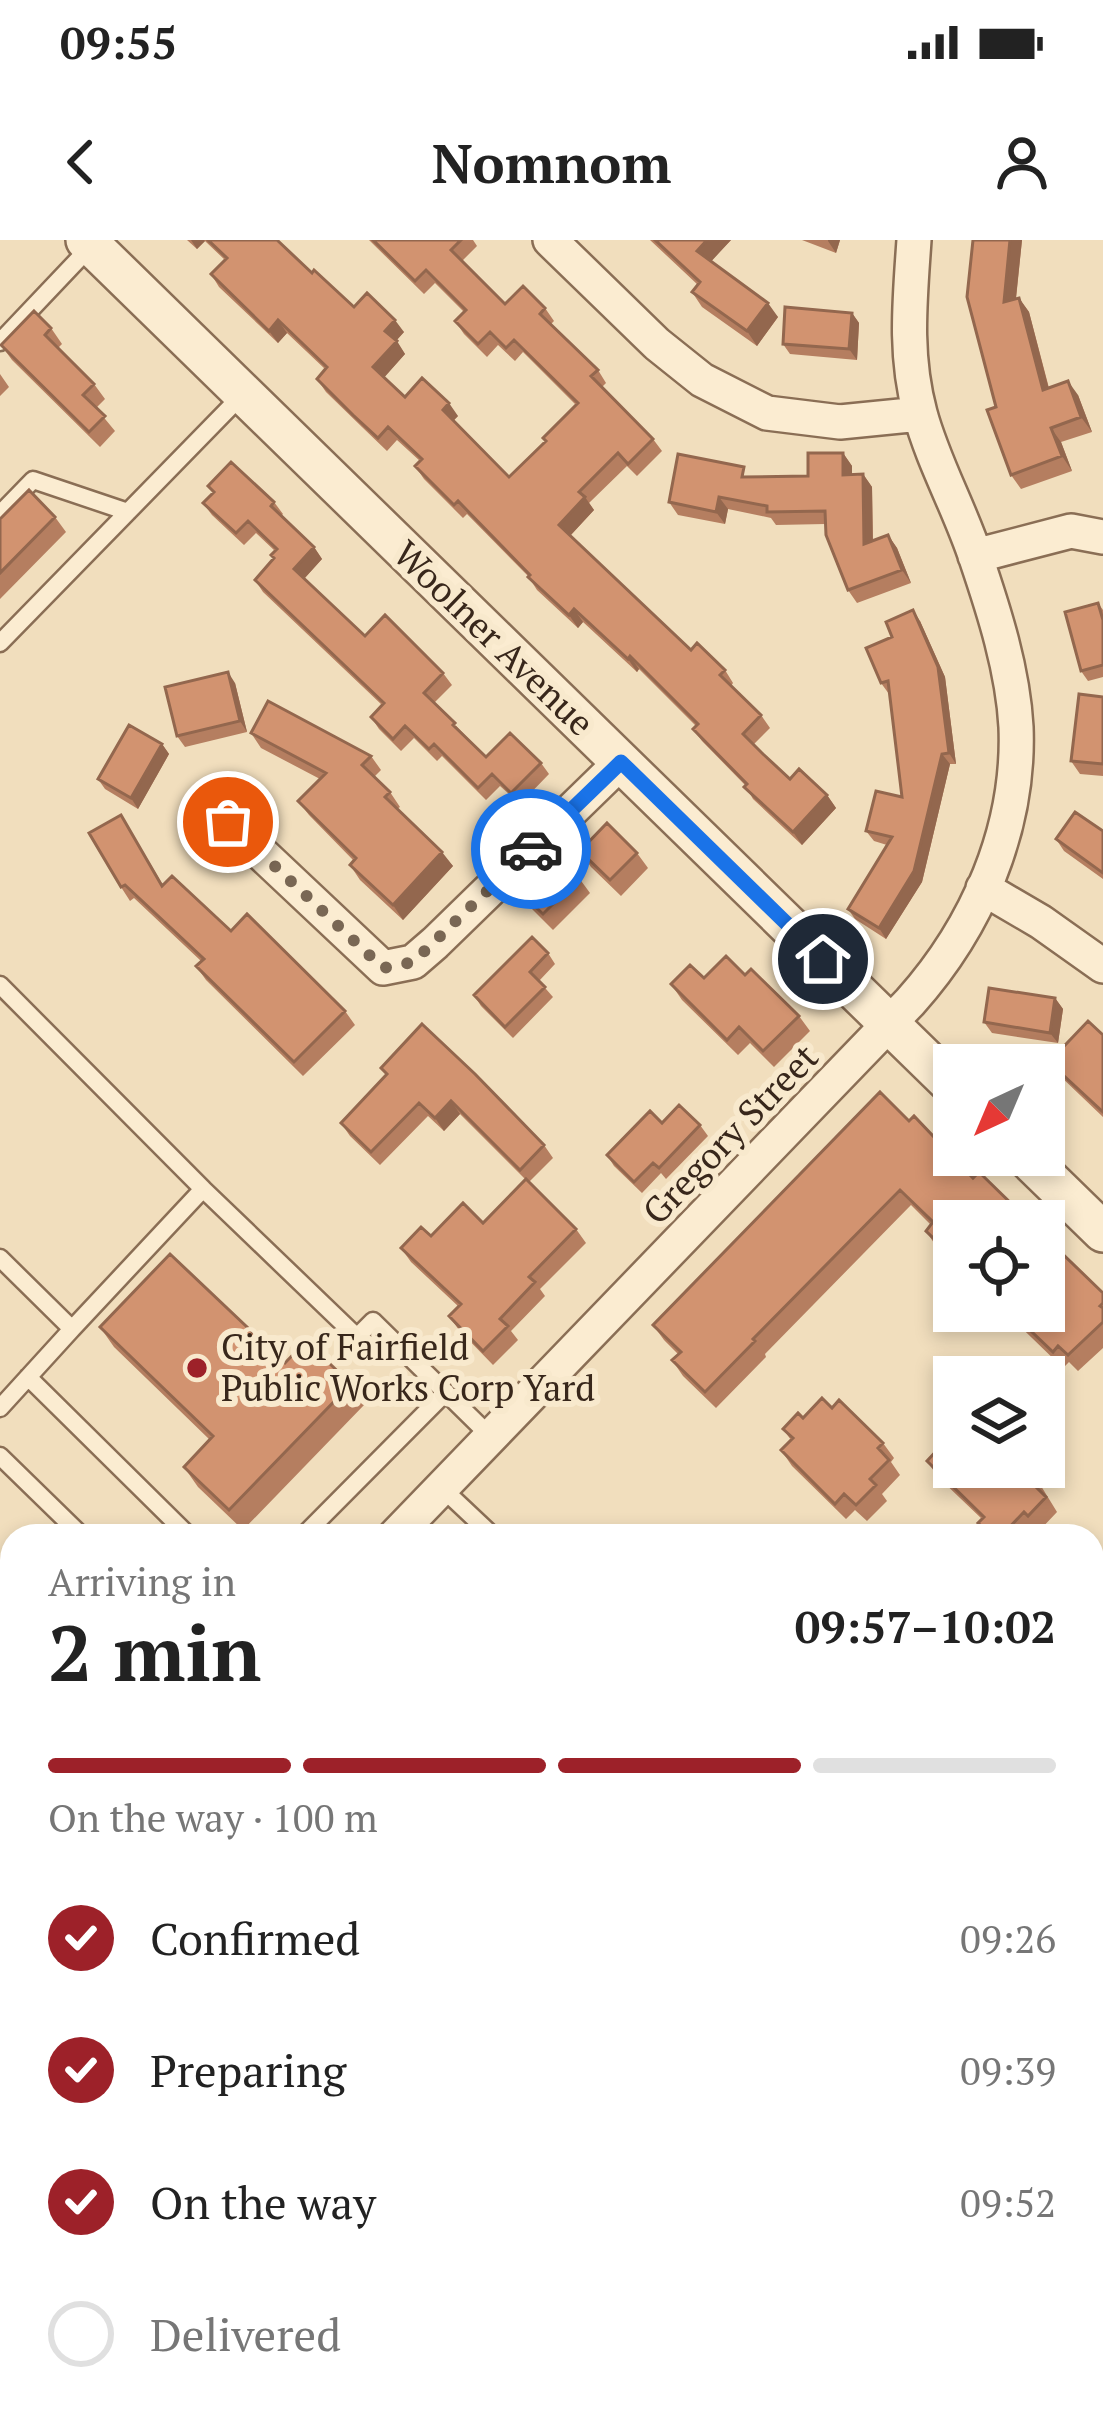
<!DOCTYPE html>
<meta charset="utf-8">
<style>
body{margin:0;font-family:"PT Serif",serif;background:#f6f6f6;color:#222;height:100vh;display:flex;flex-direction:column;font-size:45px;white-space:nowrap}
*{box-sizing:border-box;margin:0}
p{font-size:39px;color:#767676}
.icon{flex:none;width:66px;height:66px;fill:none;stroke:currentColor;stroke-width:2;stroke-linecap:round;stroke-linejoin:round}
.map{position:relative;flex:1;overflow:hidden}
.panel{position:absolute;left:0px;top:1284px;width:1104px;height:903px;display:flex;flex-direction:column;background:#fff;border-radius:36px 36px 0 0;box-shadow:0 6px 18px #0003}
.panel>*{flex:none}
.needle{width:78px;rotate:224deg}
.controls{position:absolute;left:933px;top:804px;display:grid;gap:24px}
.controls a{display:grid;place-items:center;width:132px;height:132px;border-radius:0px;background:#fff;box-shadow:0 6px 18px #0003;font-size:60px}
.pin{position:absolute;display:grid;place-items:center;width:102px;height:102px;color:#fff;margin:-51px;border:6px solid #fff;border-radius:50%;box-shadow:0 3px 12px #0007}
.courier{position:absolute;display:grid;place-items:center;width:120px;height:120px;margin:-60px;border:9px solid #1a73e8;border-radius:50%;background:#fff;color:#222;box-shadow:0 3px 15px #0007}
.head em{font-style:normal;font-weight:700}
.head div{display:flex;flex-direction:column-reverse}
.head{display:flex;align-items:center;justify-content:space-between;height:204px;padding:0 48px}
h1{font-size:78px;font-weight:700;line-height:90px}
.bar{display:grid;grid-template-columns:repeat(4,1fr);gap:18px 12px;align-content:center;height:144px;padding:0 48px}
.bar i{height:15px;border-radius:9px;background:#e0e0e0}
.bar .on{background:#9d2129}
.bar p{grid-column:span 4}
ol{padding:0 48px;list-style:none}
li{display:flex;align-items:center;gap:36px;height:132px}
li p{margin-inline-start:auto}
li .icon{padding:12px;border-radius:50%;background:#9d2129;color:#fff;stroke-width:4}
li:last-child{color:#767676}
li i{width:66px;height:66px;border:6px solid #e0e0e0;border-radius:50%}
.status{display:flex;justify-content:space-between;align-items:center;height:84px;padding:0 60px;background:#fff;direction:ltr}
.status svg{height:33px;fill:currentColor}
header{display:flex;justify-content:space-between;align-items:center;height:156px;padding:0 48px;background:#fff;font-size:54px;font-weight:700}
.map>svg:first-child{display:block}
.park{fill:url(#park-tufts)}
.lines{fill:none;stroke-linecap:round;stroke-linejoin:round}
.service-casing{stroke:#8a6e55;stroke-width:21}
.minor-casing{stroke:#8a6e55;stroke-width:38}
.tertiary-casing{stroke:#8a6e55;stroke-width:44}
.service{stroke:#fbecd1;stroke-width:16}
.minor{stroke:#fbecd1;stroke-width:33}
.tertiary{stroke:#fbecd1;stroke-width:39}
.wall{fill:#b57e60}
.shaded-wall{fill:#93674e}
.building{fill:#d29370;stroke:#93674e;stroke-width:3}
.done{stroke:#796754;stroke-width:12;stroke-dasharray:0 21.6}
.route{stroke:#1a73e8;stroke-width:15}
.poi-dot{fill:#9d2129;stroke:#f8e9cd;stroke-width:4.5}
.labels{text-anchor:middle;stroke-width:12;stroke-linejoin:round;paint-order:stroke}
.street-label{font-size:36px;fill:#38271b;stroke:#f8e9cd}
.poi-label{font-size:36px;fill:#38271b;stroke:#f8e9cd;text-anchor:start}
</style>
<div class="status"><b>09:55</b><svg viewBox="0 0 49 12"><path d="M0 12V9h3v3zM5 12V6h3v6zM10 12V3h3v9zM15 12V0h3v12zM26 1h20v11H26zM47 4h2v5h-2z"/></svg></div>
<header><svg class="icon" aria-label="back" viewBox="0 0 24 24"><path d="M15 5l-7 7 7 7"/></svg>Nomnom<svg class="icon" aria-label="person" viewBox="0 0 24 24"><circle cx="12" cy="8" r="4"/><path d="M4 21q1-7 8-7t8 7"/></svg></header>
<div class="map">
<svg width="1103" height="2185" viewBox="0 0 1103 2185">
<defs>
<pattern id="park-tufts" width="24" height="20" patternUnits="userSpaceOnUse" patternTransform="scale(3)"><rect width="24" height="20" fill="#cccf91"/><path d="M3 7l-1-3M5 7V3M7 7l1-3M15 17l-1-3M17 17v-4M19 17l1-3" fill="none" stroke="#b0b27c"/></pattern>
</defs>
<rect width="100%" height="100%" fill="#f1debd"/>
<path class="park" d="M 1103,1686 L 1103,2185 L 620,2185 L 630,2175 L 1092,2175 L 1092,1698 Z"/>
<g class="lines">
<g class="service-casing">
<path id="service" d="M 0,102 L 90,7
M 0,274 L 33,240 L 128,272
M 0,403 L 243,154
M 0,745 L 203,949 L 72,1089 L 0,1018
M 203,949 L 357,1097 L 373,1081 L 491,1197
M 28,1137 L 189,1296
M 0,1168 L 72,1089
M 0,1216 L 82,1296
M 442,1248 L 493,1296
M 303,1296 L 446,1152
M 2,1471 L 12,1460
M 1092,1771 L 1103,1757
M 0,1934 L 12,1945
M 0,2174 L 12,2185
M 724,2185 L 729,2175"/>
</g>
<g class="minor-casing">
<path id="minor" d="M 550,0 L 657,104 L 702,140 L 767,173 L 840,182 L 920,174
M 975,316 L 1071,291 L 1103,297
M 228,582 L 383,728 L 413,722 L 435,703 L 621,522
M 983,648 L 1041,682 L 1103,726
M 395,1296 L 910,762 C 977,687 1020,589 1016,487 C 1013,430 994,371 976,318 C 960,269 933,222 920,173 C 904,114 910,60 914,0
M 0,1706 L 12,1694"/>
</g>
<g class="tertiary-casing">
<path id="tertiary" d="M 86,0 L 954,847
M 1024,915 L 1103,992"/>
</g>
<use href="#service" class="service"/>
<use href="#minor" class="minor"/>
<use href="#tertiary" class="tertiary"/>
</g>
<path class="wall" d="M 187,0 L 277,0 L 312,33 L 354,67 L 404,92 L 396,101 L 405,114 L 384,137 L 405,157 L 458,176 L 453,181 L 509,237 L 545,201 L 576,165 L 523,112 L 515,121 L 498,105 L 487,117 L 464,94 L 455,81 L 464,72 L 435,43 L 424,54 L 369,0 L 473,0 L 477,6 L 462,21 L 505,64 L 545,68 L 554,81 L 551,84 L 598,130 L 606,143 L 602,147 L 653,199 L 662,211 L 637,236 L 627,226 L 589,263 L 594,270 L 570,296 L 691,410 L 725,430 L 733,443 L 731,446 L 761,475 L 770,488 L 753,505 L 790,539 L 827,555 L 836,568 L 802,605 L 753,559 L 745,545 L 702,501 L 693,489 L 696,486 L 639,429 L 637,432 L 583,382 L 578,388 L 537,350 L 528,336 L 467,274 L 463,278 L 424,239 L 415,226 L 420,221 L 397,200 L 387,211 L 362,187 L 326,152 L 317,139 L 325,129 L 287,93 L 278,103 L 219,47 L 211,34 L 225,20 L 205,1 L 197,9 Z
M 650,0 L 731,0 L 711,21 L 778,77 L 757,106 L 702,67 L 692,52 L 698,45 Z
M 802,0 L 840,0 L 836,13 Z
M 973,0 L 1022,0 L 1016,59 L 1019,58 L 1029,72 L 1049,148 L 1078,155 L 1092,192 L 1061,202 L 1072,231 L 1021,249 L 1011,235 L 996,167 Z
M 852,73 L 859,83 L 857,120 L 790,114 L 783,104 Z
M 51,88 L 62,104 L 58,108 L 94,144 L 105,159 L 96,168 L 115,191 L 100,207 L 12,120 L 1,105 Z
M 0,134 L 9,147 L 0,156 Z
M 843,213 L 852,226 L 852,234 L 863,234 L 872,247 L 873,301 L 888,295 L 897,308 L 911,343 L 857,363 L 848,350 L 825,284 L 776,285 L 771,278 L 728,269 L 725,284 L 678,275 L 669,262 L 751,237 L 808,236 Z
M 208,246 L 274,262 L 283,274 L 281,276 L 314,307 L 322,319 L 304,339 L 365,396 L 443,433 L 452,445 L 434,463 L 486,517 L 541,523 L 549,534 L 520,564 L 500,546 L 486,560 L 442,516 L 437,521 L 414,498 L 401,511 L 379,489 L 371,477 L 382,465 L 263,352 L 255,340 L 274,319 L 275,311 L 256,293 L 244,305 L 212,275 L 203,263 L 213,253 Z
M 55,277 L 66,292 L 0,359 L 0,279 Z
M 1098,363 L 1103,370 L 1103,437 L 1088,441 L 1081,431 Z
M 920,381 L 945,437 L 956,524 L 950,524 L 922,642 L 886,699 L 855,679 L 848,669 L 887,605 L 874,601 L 866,591 L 902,557 L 889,454 L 881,443 L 892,397 Z
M 235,443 L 247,492 L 185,507 L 177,496 Z
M 1103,457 L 1103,536 L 1080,534 L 1071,521 Z
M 251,493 L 371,516 L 381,530 L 374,537 L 390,552 L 400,567 L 397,569 L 453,626 L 403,680 L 360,640 L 350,625 L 354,621 L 309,575 L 298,561 L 320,539 L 261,508 Z
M 162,504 L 169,514 L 138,569 L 105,549 L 98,539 Z
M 121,575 L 163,645 L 345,771 L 355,785 L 303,836 L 206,740 L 196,726 L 201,721 L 134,658 L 130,661 L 121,647 Z
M 1103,591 L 1103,639 L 1064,611 L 1056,599 Z
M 580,611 L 637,613 L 648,628 L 621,656 L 591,627 Z
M 579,638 L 590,653 L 553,690 L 532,669 L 521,653 Z
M 548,713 L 555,724 L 539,741 L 553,757 L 513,798 L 481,766 L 474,755 Z
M 745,735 L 799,776 L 810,791 L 774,827 L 750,803 L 738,815 L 682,760 L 671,744 L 704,738 Z
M 1055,758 L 1063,769 L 1058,803 L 992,793 L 984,782 Z
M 1103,795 L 1103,877 L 1058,834 L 1049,822 Z
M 381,828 L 544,905 L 553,918 L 529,942 L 576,989 L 586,1003 L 540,1049 L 545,1056 L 511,1091 L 518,1100 L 493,1125 L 459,1090 L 449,1076 L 459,1067 L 411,1022 L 401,1008 L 431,996 L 483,983 L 526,940 L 460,874 L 444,891 L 428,876 L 380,925 L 350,896 L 341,883 L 386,835 Z
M 880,852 L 954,981 L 954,1023 L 936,1006 L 926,991 L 931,985 L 911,965 L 765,1114 L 766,1117 L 716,1168 L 683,1136 L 672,1120 L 678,1114 L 664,1100 L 653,1085 Z
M 662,883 L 700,885 L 708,896 L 666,939 L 661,933 L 642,953 L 614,926 L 607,915 Z
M 1103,1053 L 1103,1108 L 1078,1131 L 1069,1122 L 1063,1128 L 1004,1071 L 1044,1071 Z
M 100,1087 L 285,1123 L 351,1144 L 365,1164 L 243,1290 L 198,1247 L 184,1227 L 210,1200 L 114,1107 Z
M 832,1168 L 883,1203 L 894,1218 L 891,1222 L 900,1235 L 882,1254 L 887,1261 L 867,1281 L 855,1270 L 846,1279 L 792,1226 L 781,1210 L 791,1200 L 783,1189 L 803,1178 Z
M 927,1221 L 1038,1241 L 1057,1272 L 1039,1291 L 1035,1288 L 1027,1296 L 987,1296 L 978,1283 L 982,1279 L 938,1237 Z
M 0,1482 L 12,1494 L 12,1610 L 0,1622 Z
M 1092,1654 L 1099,1664 L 1092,1671 Z
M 0,1962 L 12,1976 L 12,1998 L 0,2010 Z
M 0,2048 L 12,2059 L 12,2138 L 0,2126 Z
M 51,2175 L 110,2175 L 101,2185 L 62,2185 Z"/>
<path class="shaded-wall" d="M 191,0 L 204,0 L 205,1 L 197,9 Z
M 707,0 L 731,0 L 707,26 L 697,11 Z
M 828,0 L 840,0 L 836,13 L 828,1 Z
M 1010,0 L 1022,0 L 1014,76 L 1004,62 Z
M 1019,58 L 1029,72 L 1053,165 L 1043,150 Z
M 768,63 L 778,77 L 757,106 L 747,91 Z
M 852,73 L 859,83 L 857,120 L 849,109 Z
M 278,80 L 287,93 L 278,103 L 269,91 Z
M 395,80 L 404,92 L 394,103 L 385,91 Z
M 397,101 L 405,114 L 382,140 L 373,127 Z
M 1068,141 L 1078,155 L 1092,192 L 1081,177 Z
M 449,163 L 458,176 L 452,182 L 443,170 Z
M 1051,188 L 1061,202 L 1072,231 L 1062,216 Z
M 843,213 L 852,226 L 852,247 L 843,235 Z
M 863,234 L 872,247 L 873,317 L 864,304 Z
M 585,257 L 594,270 L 568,298 L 559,285 Z
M 719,257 L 728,269 L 725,284 L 716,272 Z
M 888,295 L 897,308 L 911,343 L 902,330 Z
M 314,307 L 322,319 L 302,341 L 294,329 Z
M 574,369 L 583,382 L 578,388 L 569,375 Z
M 913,370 L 920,381 L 945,437 L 956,524 L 949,513 Z
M 630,416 L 639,429 L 637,432 L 628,419 Z
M 228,432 L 235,443 L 247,492 L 240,481 Z
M 162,504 L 169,514 L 138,569 L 131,558 Z
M 942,514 L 950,524 L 922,642 L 886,699 L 879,688 Z
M 827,555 L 836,568 L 802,605 L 793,592 Z
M 442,612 L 453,626 L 403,680 L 393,665 Z
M 1055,758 L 1063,769 L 1058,803 L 1050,793 Z
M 451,861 L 460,874 L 444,891 L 435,878 Z"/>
<path class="building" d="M 208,0 L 277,0 L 312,33 L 314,30 L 354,67 L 367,53 L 395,80 L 385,91 L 397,101 L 373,127 L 405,157 L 422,138 L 449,163 L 443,170 L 509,237 L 546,201 L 543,198 L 578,163 L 514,100 L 506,108 L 490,92 L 478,104 L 455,81 L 466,70 L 426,30 L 415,41 L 373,0 L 461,0 L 451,10 L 505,64 L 523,46 L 545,68 L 540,74 L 598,130 L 591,136 L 653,199 L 628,224 L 618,213 L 579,252 L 585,257 L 559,285 L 691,410 L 697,403 L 725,430 L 720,435 L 761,475 L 743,494 L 763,514 L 790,539 L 799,529 L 827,555 L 793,592 L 744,547 L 747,544 L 693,489 L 698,484 L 630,416 L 628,419 L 574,369 L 569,375 L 528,337 L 530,335 L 458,261 L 454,265 L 415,226 L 422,219 L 388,187 L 378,198 L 353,175 L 317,139 L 327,127 L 278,80 L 269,91 L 211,34 L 227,18 Z
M 655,0 L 707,0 L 697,11 L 768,63 L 747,91 L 692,52 L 700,42 Z
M 973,0 L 1010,0 L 1004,62 L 1019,58 L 1043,150 L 1068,141 L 1081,177 L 1051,188 L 1062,216 L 1011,235 L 987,170 L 996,167 L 967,57 Z
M 785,67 L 852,73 L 849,109 L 783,104 Z
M 34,71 L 51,88 L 45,95 L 94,144 L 83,155 L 105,176 L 89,192 L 1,105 Z
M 808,213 L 843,213 L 843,235 L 863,234 L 864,304 L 888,295 L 902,330 L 848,350 L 826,295 L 825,271 L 767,272 L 767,266 L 719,257 L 716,272 L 669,262 L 678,214 L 744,227 L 742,237 L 808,236 Z
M 231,222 L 274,262 L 271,266 L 314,307 L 294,329 L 365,396 L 385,375 L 443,433 L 424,453 L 455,483 L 453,485 L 486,517 L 510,493 L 541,523 L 511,553 L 492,534 L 478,548 L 434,504 L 429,509 L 405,486 L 393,499 L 371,477 L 384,463 L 255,340 L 274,318 L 271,315 L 277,309 L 248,281 L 236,293 L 203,263 L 214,252 L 208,246 Z
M 29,250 L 55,277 L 0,333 L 0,279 Z
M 1098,363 L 1103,380 L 1103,425 L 1081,431 L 1065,372 Z
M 913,370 L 938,427 L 949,513 L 942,514 L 914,631 L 879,688 L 848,669 L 892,597 L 866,591 L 876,551 L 902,557 L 888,441 L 881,443 L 866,408 L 892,397 L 886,382 Z
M 228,432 L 240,481 L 177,496 L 165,447 Z
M 1079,454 L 1103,457 L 1103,524 L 1071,521 Z
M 268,461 L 371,516 L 362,525 L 390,552 L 385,557 L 442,612 L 393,665 L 350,625 L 356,618 L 298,561 L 326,533 L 251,493 Z
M 129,485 L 162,504 L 131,558 L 98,539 Z
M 1075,572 L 1103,591 L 1103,633 L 1056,599 Z
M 121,575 L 162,646 L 172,636 L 231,691 L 247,674 L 345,771 L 294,822 L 196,726 L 204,719 L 125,645 L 121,647 L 89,593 Z
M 607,583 L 637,613 L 610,640 L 580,611 Z
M 558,616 L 579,638 L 543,674 L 521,653 Z
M 532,697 L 548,713 L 530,732 L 545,747 L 505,787 L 474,755 Z
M 726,716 L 745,735 L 751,729 L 799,776 L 763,811 L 739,787 L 727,800 L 671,744 L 690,725 L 704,738 Z
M 989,748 L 1055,758 L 1050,793 L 984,782 Z
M 1088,781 L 1103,795 L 1103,872 L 1049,822 Z
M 422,784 L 475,834 L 544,905 L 520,930 L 451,861 L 435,878 L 419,863 L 371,912 L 341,883 L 387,834 L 381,828 Z
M 880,852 L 909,881 L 914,876 L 973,938 L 979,932 L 1029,981 L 954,981 L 954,1018 L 926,991 L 933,982 L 900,950 L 753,1099 L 755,1101 L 705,1152 L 672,1120 L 681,1112 L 653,1085 Z
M 679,865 L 700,885 L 659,928 L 653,923 L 634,942 L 607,915 L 650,871 L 662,883 Z
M 526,939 L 576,989 L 529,1037 L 535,1042 L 500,1079 L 508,1086 L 483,1111 L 449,1076 L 461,1064 L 401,1008 L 421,987 L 431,996 L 463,963 L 483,983 Z
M 1044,996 L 1103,1053 L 1103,1063 L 1100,1066 L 1103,1068 L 1103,1082 L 1068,1115 L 1058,1106 L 1053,1112 L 1010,1071 L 1044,1071 Z
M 170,1014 L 285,1123 L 306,1101 L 351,1144 L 229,1270 L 184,1227 L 213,1196 L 100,1087 Z
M 822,1158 L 832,1168 L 839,1160 L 883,1203 L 878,1208 L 889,1220 L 870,1239 L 876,1245 L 856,1265 L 844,1254 L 835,1264 L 781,1210 L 793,1198 L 783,1189 L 798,1173 L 803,1178 Z
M 954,1192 L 954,1227 L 1023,1227 L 1038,1241 L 1034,1245 L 1046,1257 L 1028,1276 L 1024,1272 L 1001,1296 L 992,1296 L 978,1283 L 984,1277 L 927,1221 Z
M 0,1482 L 12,1494 L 12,1588 L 0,1600 Z
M 0,1962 L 8,1969 L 0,1977 Z
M 0,2048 L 12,2059 L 12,2131 L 0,2120 Z
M 58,2175 L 78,2175 L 69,2185 Z"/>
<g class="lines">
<path class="done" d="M 228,582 L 383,728 L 413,722 L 531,609"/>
<path class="route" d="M 531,609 L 621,522 L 823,719"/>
</g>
<circle class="poi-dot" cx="197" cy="1128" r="12"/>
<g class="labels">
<g class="street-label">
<text transform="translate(494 398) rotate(44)" y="13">Woolner Avenue</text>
<text transform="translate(730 894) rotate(-46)" y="13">Gregory Street</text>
</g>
<g class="poi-label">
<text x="221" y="1120">City of Fairfield<tspan x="221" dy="41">Public Works Corp Yard</tspan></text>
</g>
</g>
</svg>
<div class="controls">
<a><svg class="needle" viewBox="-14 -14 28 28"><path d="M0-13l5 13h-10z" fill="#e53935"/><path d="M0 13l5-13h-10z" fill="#767676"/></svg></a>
<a><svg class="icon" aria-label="locate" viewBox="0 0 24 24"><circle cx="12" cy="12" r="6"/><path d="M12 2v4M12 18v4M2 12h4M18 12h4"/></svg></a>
<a><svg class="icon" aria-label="layers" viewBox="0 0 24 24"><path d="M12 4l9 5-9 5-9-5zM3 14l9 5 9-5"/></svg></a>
</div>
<div class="pin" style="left:228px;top:582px;background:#ea580c"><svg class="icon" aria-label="bag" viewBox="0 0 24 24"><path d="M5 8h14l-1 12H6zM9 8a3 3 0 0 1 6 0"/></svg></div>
<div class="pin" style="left:823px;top:719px;background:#1f2937"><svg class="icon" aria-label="home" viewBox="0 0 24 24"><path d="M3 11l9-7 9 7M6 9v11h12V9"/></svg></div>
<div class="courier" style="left:531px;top:609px"><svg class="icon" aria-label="car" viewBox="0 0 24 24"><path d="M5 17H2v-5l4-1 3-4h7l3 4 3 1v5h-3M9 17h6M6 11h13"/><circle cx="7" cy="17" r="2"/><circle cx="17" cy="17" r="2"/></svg></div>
<section class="panel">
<div class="head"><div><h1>2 min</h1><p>Arriving in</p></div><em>09:57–10:02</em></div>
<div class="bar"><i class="on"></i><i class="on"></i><i class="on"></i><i></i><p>On the way · 100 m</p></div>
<ol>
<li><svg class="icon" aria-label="check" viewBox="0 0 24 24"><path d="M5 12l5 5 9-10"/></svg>Confirmed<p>09:26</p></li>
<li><svg class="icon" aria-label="check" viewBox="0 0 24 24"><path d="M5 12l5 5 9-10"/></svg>Preparing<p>09:39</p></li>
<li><svg class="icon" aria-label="check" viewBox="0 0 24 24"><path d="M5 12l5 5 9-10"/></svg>On the way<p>09:52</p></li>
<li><i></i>Delivered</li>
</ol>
</section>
</div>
